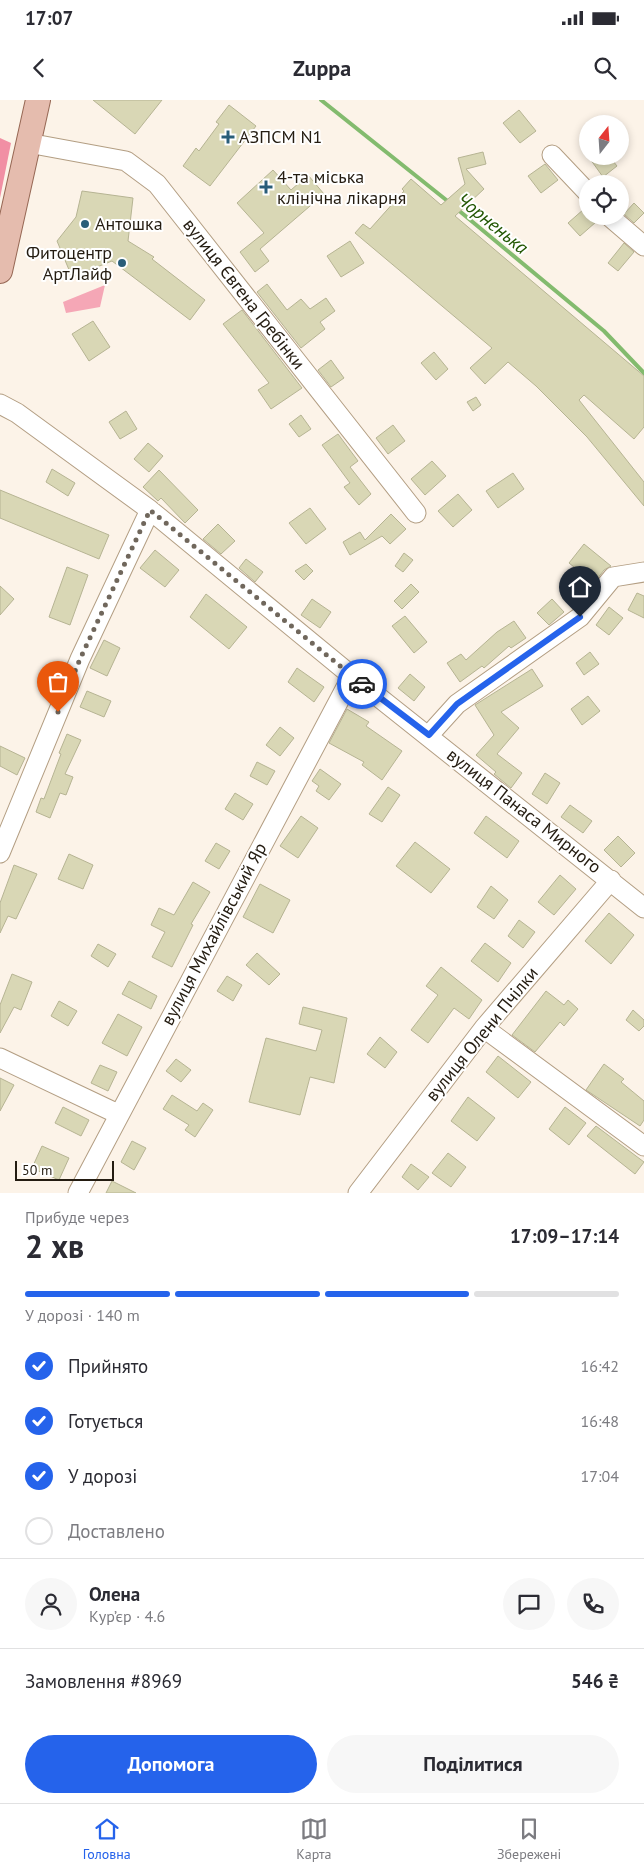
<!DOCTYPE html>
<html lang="uk">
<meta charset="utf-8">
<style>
body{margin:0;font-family:"PT Sans",sans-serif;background:#f7f7f7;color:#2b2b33;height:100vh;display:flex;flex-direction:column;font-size:19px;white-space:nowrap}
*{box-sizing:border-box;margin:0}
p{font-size:16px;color:#7c7c81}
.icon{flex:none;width:28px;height:28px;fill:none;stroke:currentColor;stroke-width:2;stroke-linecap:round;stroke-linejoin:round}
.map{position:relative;height:1093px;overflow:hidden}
.panel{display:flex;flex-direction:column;background:#fff;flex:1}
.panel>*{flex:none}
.needle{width:32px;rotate:17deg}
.fabs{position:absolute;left:579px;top:15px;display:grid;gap:10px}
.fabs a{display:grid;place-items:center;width:50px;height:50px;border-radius:50%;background:#fff;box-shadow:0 2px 8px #0003;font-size:25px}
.scale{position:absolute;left:15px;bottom:12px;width:99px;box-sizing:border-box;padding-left:5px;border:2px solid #241c11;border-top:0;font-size:14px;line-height:18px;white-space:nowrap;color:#241c11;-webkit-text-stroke:4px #fff;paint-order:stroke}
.pin{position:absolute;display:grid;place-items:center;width:42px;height:42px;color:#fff;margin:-51px -21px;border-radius:50% 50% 50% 0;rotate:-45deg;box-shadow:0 0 5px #0007}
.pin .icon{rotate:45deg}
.courier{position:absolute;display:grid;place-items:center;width:50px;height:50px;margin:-25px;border:4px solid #2563eb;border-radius:50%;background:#fff;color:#222;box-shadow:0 1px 6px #0007}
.head em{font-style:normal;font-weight:700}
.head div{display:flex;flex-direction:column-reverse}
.head{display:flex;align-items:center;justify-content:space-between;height:85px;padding:0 25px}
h1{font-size:32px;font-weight:700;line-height:38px}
.bar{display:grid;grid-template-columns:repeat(4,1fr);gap:8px 5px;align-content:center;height:60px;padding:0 25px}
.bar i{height:6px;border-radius:4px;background:#e1e1e2}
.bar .active{background:#2563eb}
.bar p{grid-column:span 4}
.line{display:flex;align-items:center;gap:12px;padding:0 25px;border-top:1px solid #e1e1e2}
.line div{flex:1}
.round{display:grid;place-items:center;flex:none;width:52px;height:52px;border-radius:26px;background:#f7f7f7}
ol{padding:0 25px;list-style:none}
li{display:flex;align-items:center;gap:15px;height:55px}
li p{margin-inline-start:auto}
li .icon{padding:5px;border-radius:50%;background:#2563eb;color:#fff;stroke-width:4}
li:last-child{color:#7c7c81}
li i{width:28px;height:28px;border:2px solid #e1e1e2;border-radius:50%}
.cta{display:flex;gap:10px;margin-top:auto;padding:10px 25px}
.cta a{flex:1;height:58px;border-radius:30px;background:#2563eb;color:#fff;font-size:20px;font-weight:700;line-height:58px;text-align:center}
.cta a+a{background:#f7f7f7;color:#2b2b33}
.status{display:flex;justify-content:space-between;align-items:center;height:35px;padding:0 25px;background:#fff;direction:ltr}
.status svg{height:14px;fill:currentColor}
header{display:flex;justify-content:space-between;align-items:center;height:65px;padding:0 25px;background:#fff;font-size:22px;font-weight:700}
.dock{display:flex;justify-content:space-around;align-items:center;height:70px;border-top:1px solid #e1e1e2;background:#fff;font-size:14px;color:#7c7c81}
.dock a{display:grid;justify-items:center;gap:2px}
.dock .active{color:#2563eb}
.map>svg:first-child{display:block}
.green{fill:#f5a7b6}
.forest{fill:#f18fa4}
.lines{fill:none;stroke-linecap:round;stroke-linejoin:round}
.stream{stroke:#83bb6e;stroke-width:4}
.building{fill:#d9d7b5;stroke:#b6b493}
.minor-casing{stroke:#b39e83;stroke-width:21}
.major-casing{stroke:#966754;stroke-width:26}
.minor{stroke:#fff;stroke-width:19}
.major{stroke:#e5bcae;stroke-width:24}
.done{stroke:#70675c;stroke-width:5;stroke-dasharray:0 9}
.route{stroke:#2563eb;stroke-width:6}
.poi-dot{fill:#295d79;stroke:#fff;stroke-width:2}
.labels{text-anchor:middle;stroke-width:4;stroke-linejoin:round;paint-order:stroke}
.poi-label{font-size:18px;fill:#241c11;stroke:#fff;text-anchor:start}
.street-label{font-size:18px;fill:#241c11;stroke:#fff}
.water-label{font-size:19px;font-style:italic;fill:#235704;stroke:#fff}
</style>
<div class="status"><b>17:07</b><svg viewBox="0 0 49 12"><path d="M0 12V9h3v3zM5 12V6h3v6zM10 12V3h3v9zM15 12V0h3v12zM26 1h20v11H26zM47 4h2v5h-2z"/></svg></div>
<header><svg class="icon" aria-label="back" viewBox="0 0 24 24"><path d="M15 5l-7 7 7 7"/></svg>Zuppa<svg class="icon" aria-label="search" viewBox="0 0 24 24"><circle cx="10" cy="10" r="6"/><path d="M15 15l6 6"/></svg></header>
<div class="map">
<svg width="644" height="1093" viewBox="0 0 644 1093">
<rect width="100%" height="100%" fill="#fcf3e8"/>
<path class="green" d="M 105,185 L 100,207 L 66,213 L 63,202 Z"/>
<path class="forest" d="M 0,38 L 11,43 L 0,98 Z"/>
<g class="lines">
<path class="stream" d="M 321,0 L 450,103
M 457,109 L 604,231 L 644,273"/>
</g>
<path class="building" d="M 93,0 L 162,0 L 135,34 Z
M 229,5 L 256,26 L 210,86 L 183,66 L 196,48 L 199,51 L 219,24 L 216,22 Z
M 519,10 L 536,31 L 520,43 L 503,23 Z
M 483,52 L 486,64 L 466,69 L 484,89 L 455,116 L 644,276 L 644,327 L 634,339 L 584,295 L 579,300 L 644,382 L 644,406 L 587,337 L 536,286 L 508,262 L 485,284 L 470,268 L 492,248 L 355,133 L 363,124 L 370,129 L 404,91 L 402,89 L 411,79 L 441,105 L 465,84 L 458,58 Z
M 588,56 L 609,56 L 617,66 L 603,77 Z
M 545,64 L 558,80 L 541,93 L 528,76 Z
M 273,70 L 291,90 L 308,75 L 324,94 L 260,149 L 269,161 L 255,172 L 240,152 L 264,133 L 237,103 Z
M 82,91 L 133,98 L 128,141 L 154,157 L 152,159 L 205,200 L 190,220 L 112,161 L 72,177 L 57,141 L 76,117 Z
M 634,103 L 644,113 L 634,123 L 624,114 Z
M 584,109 L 588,116 L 591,116 L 596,122 L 580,136 L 568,123 Z
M 350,141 L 364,163 L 341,177 L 327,156 Z
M 624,143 L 634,152 L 618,171 L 608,163 Z
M 267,184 L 287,210 L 301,199 L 310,209 L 326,198 L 335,211 L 320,222 L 325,229 L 301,248 L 257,192 Z
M 242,210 L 302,288 L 271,309 L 258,290 L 269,283 L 223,224 Z
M 93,221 L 110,247 L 89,261 L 72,234 Z
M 434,252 L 448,269 L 436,280 L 421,263 Z
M 331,260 L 344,278 L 331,287 L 318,270 Z
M 476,297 L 481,305 L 473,311 L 467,302 Z
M 126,311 L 137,329 L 120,339 L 109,322 Z
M 301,315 L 311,329 L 299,337 L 289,324 Z
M 393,325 L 405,341 L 388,354 L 376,338 Z
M 338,334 L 358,361 L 350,367 L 371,394 L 359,405 L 344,387 L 350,383 L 322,345 Z
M 148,343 L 163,356 L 149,372 L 134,359 Z
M 432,361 L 446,376 L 425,395 L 411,379 Z
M 52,369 L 75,383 L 68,396 L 46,382 Z
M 159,370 L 198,410 L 185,423 L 161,398 L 158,401 L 143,387 Z
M 513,373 L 524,389 L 498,408 L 486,391 Z
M 0,390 L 109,435 L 99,459 L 0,418 Z
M 458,394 L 472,410 L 453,427 L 438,411 Z
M 310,408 L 326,429 L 306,444 L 289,423 Z
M 391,414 L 406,429 L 390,444 L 382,436 L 350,455 L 343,442 L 360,432 L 365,440 Z
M 218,424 L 235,441 L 221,454 L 203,439 Z
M 584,444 L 611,466 L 604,470 L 594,483 L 569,463 Z
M 155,450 L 179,470 L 165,487 L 140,468 Z
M 404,453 L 413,460 L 403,472 L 395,466 Z
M 246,459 L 263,472 L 255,482 L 239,468 Z
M 306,464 L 313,471 L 304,480 L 295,471 Z
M 67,467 L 88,475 L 70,525 L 49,517 Z
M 411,484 L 419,492 L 402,509 L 394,501 Z
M 0,486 L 14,499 L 0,515 Z
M 637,493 L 644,496 L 644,518 L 628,510 Z
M 206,494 L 247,527 L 229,549 L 190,517 Z
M 312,499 L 331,512 L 320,528 L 301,515 Z
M 552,499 L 564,512 L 549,525 L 537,513 Z
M 609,507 L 623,518 L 609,535 L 596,525 Z
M 405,516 L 427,542 L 414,553 L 392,526 Z
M 514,521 L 526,538 L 511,548 L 509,546 L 484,568 L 482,566 L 460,582 L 447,563 L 461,554 L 466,560 L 497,532 Z
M 104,540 L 120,548 L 107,576 L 90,568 Z
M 590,552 L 599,564 L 584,575 L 576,563 Z
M 297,568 L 324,587 L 314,602 L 288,582 Z
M 532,569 L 543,586 L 501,612 L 519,628 L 497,654 L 522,673 L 511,688 L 494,674 L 496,672 L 476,655 L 494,635 L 475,605 Z
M 410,574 L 425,587 L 414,601 L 398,588 Z
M 87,591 L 111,601 L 104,617 L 80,607 Z
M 588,596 L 600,611 L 582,625 L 571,609 Z
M 347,609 L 369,622 L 366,626 L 402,651 L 382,680 L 362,665 L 364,662 L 329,643 Z
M 280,627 L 294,638 L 280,656 L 266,645 Z
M 67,634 L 81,640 L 65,674 L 73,677 L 66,695 L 60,693 L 50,718 L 36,712 L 41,698 L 44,699 L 61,654 L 59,653 Z
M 0,646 L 25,658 L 17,675 L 0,666 Z
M 257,662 L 275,671 L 267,685 L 250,676 Z
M 320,669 L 341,684 L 329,700 L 316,691 L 319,686 L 312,681 Z
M 545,673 L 560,683 L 547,704 L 532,694 Z
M 388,687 L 400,695 L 382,722 L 369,714 Z
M 235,693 L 253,704 L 243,720 L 225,709 Z
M 570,705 L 592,721 L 583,733 L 561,717 Z
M 301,716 L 318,728 L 298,758 L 280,746 Z
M 486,716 L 519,741 L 507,758 L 474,733 Z
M 618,736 L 635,753 L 621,767 L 604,750 Z
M 415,742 L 450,769 L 431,793 L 396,766 Z
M 216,743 L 230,751 L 219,769 L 205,761 Z
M 69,754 L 93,765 L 83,789 L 58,779 Z
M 14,765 L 37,774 L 16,819 L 8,816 L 0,833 L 0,803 Z
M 560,775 L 576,789 L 554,815 L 538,802 Z
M 193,782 L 210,792 L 191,824 L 193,825 L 172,867 L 152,857 L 165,832 L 151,825 L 159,808 L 174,815 Z
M 260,784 L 290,800 L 273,833 L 243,817 Z
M 491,786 L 508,800 L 494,819 L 477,807 Z
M 609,813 L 634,835 L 611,864 L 585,841 Z
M 519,820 L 535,832 L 523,848 L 508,836 Z
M 485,843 L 511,863 L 498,882 L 471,861 Z
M 98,844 L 116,854 L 108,867 L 91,856 Z
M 257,853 L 280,874 L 269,885 L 246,865 Z
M 441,867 L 482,900 L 469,919 L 454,908 L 428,943 L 411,930 L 438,895 L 426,886 Z
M 12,874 L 32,882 L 21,910 L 14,907 L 0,933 L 0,905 Z
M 227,876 L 242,885 L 233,901 L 217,891 Z
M 129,881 L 157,896 L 151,909 L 122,894 Z
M 546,891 L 564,905 L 568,900 L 578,909 L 564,926 L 560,922 L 535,952 L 512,935 Z
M 59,901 L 77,911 L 68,926 L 51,916 Z
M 303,907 L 347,918 L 334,983 L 310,977 L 300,1015 L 249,1002 L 266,938 L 316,951 L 322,930 L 299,924 Z
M 633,910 L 644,920 L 644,926 L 639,931 L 626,920 Z
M 118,914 L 142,927 L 127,956 L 102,943 Z
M 380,937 L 397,952 L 385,968 L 367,954 Z
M 498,956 L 531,982 L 518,998 L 486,972 Z
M 176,959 L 191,970 L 181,982 L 166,971 Z
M 604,964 L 624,979 L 621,982 L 644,1001 L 644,1020 L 640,1026 L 586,990 Z
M 100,965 L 117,972 L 108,991 L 91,983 Z
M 0,978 L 14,985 L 0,1011 Z
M 172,995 L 197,1011 L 203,1003 L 213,1010 L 195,1037 L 185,1030 L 189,1025 L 163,1009 Z
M 468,997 L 495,1018 L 477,1041 L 451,1021 Z
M 63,1007 L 89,1020 L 81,1036 L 55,1023 Z
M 565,1007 L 586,1023 L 569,1045 L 549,1029 Z
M 596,1026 L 644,1062 L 635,1074 L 587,1036 Z
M 132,1041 L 146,1048 L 134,1070 L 121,1062 Z
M 42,1046 L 69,1058 L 59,1080 L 32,1068 Z
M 448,1053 L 466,1067 L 451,1087 L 432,1073 Z
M 411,1064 L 429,1077 L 418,1090 L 402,1077 Z
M 112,1081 L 136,1093 L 106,1093 Z"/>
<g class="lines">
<g class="minor-casing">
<path id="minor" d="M 28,43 L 126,61 L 157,84 L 416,413
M 552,55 L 588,93
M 609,116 L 644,146
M 0,304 L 17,313 L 150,410 L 352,576 L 644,808
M 429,635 L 457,604 L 580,517 L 613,477 L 644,472
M 0,753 L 80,559 L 150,410
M 484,928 L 644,1046
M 0,958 L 118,1014
M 78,1093 L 352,576
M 358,1093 L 484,928 L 611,780"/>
</g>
<g class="major-casing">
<path id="major" d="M 0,171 L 38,0"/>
</g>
<use href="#minor" class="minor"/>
<use href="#major" class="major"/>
</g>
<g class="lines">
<path class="done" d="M 58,612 L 80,559 L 150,410 L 362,584"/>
<path class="route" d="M 362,584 L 429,635 L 457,604 L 580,517"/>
</g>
<g class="poi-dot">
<path d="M225.5 29.5h5v5h5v5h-5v5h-5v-5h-5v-5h5z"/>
<path d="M263.5 79.5h5v5h5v5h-5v5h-5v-5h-5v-5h5z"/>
<circle cx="85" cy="124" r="5"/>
<circle cx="122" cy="163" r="5"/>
</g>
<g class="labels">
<g class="poi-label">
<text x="239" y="43">АЗПСМ N1</text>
<text x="277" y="83">4-та міська<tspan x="277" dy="21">клінічна лікарня</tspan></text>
<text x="95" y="130">Антошка</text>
<text x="112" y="159" text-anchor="end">Фитоцентр<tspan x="112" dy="21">АртЛайф</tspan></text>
</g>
<g class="street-label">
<text transform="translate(244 194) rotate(52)" y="6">вулиця Євгена Гребінки</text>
<text transform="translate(524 711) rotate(38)" y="6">вулиця Панаса Мирного</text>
<text transform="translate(214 834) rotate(-62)" y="6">вулиця Михайлівський Яр</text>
<text transform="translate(482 934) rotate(-51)" y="6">вулиця Олени Пчілки</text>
</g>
<g class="water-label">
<text transform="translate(493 123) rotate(39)" y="7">Чорненька</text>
</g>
</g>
</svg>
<div class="fabs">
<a><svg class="needle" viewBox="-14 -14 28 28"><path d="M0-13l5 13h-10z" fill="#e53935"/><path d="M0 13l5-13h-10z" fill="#7c7c81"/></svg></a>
<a><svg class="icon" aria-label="locate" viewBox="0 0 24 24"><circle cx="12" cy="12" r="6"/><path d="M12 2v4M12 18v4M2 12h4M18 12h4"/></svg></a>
</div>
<div class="scale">50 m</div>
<div class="pin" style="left:58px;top:612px;background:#ea580c"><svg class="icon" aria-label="bag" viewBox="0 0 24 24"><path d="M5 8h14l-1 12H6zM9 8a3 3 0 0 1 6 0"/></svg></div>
<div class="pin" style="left:580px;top:517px;background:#1f2937"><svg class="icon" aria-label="home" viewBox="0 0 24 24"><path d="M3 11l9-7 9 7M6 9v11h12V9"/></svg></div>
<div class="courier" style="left:362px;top:584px"><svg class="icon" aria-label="car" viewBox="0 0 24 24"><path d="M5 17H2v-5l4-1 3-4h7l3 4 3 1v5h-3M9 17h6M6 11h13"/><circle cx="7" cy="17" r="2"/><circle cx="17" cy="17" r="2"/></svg></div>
</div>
<section class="panel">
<div class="head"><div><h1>2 хв</h1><p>Прибуде через</p></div><em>17:09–17:14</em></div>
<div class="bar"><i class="active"></i><i class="active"></i><i class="active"></i><i></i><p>У дорозі · 140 m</p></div>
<ol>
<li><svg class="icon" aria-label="check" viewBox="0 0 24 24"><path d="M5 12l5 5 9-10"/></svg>Прийнято<p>16:42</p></li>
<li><svg class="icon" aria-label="check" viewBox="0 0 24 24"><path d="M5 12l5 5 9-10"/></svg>Готується<p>16:48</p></li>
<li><svg class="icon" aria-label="check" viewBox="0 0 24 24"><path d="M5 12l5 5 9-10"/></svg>У дорозі<p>17:04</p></li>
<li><i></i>Доставлено</li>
</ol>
<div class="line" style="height:90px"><a class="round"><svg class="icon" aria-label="person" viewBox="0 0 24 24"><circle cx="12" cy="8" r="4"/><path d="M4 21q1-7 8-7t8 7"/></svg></a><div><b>Олена</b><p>Кур’єр · 4.6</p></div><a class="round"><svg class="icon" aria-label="chat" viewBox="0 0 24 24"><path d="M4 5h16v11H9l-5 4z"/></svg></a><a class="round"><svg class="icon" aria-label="phone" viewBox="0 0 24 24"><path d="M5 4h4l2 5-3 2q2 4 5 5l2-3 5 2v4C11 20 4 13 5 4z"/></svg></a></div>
<div class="line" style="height:65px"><div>Замовлення #8969</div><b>546 ₴</b></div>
<div class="cta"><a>Допомога</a><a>Поділитися</a></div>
</section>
<nav class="dock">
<a class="active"><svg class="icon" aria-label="home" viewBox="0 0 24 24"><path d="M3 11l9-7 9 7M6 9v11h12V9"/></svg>Головна</a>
<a><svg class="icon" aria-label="map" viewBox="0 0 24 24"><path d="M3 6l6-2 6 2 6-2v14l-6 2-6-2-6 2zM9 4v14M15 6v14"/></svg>Карта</a>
<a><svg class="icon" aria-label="saved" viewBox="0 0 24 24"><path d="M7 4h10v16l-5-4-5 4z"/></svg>Збережені</a>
</nav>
